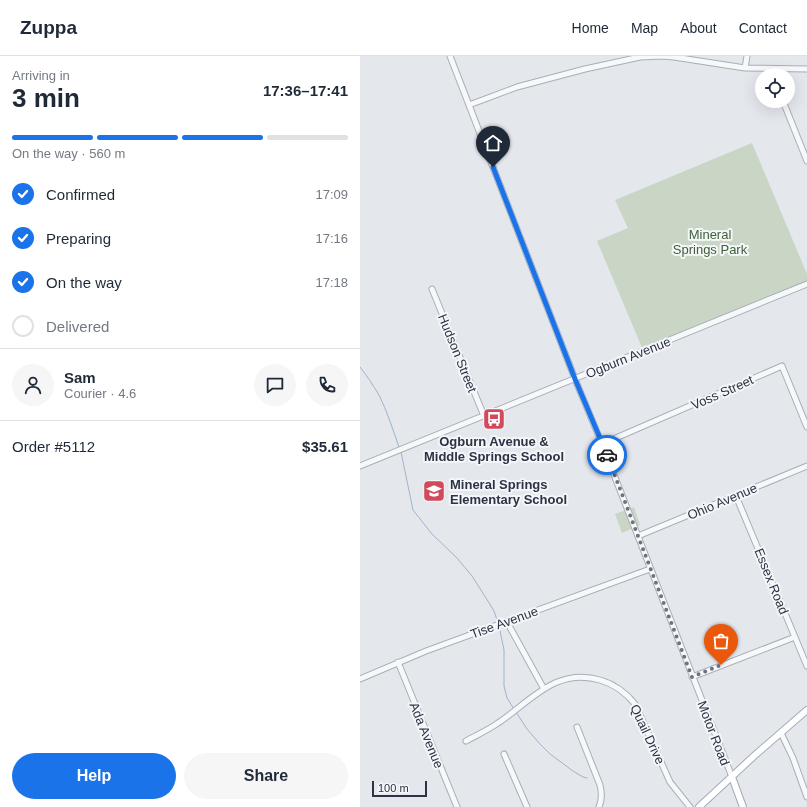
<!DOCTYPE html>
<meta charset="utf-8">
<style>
body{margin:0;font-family:Arial,sans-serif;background:#f6f6f7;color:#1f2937;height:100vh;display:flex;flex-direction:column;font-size:15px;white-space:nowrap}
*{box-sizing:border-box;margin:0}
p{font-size:13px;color:#747a83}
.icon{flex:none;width:22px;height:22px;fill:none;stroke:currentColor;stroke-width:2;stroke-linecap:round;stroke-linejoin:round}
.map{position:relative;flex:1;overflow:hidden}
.details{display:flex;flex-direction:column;background:#fff;width:360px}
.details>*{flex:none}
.fabs{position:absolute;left:395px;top:12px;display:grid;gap:8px}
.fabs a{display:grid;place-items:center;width:40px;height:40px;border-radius:50%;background:#fff;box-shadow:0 4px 16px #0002;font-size:20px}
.scale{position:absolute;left:12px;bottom:10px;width:55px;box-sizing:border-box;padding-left:4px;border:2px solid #2b3445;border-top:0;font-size:11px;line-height:14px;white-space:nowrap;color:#2b3445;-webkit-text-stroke:3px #f4f6f9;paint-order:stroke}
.pin{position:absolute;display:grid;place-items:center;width:34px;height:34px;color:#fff;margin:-41px -17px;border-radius:50% 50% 50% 0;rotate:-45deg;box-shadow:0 0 4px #0007}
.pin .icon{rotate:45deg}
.courier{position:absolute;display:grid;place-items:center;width:40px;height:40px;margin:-20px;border:3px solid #1a73e8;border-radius:50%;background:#fff;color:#222;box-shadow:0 1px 5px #0007}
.head em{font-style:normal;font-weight:600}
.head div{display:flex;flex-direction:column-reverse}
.head{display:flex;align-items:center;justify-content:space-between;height:68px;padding:0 12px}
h1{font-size:26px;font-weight:600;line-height:30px}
.bar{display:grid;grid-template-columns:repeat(4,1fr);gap:6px 4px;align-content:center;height:48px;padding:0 12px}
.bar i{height:5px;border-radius:3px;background:#e0e1e3}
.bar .active{background:#1a73e8}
.bar p{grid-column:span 4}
.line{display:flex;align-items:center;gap:10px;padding:0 12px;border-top:1px solid #e0e1e3}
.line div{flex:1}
.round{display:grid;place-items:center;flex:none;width:42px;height:42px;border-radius:21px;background:#f6f6f7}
ol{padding:0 12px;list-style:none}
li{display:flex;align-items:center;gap:12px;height:44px}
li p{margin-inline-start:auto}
li .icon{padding:4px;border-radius:50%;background:#1a73e8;color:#fff;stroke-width:4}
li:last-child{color:#747a83}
li i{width:22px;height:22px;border:2px solid #e0e1e3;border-radius:50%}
.primary-button{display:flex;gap:8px;margin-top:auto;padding:8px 12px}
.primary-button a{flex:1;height:46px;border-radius:24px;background:#1a73e8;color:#fff;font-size:16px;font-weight:600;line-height:46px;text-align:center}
.primary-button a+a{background:#f6f6f7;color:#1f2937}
header{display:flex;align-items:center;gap:24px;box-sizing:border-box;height:56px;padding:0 20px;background:#fff;border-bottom:1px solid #e0e1e3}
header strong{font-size:19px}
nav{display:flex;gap:22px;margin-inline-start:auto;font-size:14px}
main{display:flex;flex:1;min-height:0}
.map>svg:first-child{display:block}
.green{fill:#c9d6c5}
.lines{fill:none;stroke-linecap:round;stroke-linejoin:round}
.stream{stroke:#9fb4cc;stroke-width:1}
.minor-casing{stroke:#a9aeb7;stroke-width:7}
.major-casing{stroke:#a3abb8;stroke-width:8}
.minor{stroke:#f7f8fa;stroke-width:5}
.major{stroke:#fff;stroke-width:6}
.done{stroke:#6c737f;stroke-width:4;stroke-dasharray:0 7.2}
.route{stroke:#1a73e8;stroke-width:5}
.labels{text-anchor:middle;stroke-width:4;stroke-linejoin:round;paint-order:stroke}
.park-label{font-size:13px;fill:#3f6138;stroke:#f4f6f9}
.street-label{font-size:13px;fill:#2b3445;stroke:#f4f6f9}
.poi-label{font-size:13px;font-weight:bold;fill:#2b3445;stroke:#f4f6f9}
</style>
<header>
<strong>Zuppa</strong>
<nav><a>Home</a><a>Map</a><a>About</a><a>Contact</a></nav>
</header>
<main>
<section class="details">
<div class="head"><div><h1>3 min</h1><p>Arriving in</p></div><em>17:36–17:41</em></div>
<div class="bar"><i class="active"></i><i class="active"></i><i class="active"></i><i></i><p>On the way · 560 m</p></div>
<ol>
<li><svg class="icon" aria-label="check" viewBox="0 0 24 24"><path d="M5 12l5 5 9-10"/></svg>Confirmed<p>17:09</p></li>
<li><svg class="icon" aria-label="check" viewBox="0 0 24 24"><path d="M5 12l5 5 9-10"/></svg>Preparing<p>17:16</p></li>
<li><svg class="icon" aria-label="check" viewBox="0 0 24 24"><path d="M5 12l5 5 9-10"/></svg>On the way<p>17:18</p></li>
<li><i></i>Delivered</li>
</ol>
<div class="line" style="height:72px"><a class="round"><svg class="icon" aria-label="person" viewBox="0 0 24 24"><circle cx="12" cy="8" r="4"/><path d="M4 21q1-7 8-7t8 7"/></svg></a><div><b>Sam</b><p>Courier · 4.6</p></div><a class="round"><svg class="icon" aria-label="chat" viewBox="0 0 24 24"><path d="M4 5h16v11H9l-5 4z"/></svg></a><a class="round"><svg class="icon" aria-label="phone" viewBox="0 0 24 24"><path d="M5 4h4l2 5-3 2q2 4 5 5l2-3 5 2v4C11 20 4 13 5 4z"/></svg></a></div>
<div class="line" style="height:52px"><div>Order #5112</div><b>$35.61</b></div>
<div class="primary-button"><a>Help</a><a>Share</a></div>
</section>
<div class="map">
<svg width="447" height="751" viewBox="0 0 447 751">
<rect width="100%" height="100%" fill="#e4e7ec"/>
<path class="green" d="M 392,87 L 447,218 L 447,227 L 283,294 L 237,185 L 268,172 L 255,144 Z
M 274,451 L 280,469 L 262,477 L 255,458 Z"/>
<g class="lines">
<path class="stream" d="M 0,311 C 7,320 13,329 19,339 C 27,355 33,374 39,391
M 41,396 L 53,454 L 72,478 L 97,502 L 112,520 L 126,542 L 134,555 L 138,567
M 139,570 L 144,594 L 144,630 L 147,642 L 154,653
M 156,656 L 167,673 L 180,688 L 190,698 L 213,715 L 223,721 L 227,722"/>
<g class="minor-casing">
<path id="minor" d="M 90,0 L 215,323 L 242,388 L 372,721
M 385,12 L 387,0
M 423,45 L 447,105
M 109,49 L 157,31 L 225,13 L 280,1 L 302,0 L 314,1 L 385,12 L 447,13
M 72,233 L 124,360
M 242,388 L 422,310 L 447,371
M 0,410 L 447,228
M 376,440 L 447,610
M 278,480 L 447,410
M 147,566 L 184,633
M 38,606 L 97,751
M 332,621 L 435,581
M 0,623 L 66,595 L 290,513
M 217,671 L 240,729 C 242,737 242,744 239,751
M 421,677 L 433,702 L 447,741
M 106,685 C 117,679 128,674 138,667 C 171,645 196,611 240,624 C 254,628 266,637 275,648 L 310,726 L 330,751
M 144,698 L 167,751"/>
</g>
<g class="major-casing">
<path id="major" d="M 372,721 L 383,751
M 339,751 L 394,700 L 447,654"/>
</g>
<use href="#minor" class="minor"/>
<use href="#major" class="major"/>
</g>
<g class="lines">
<path class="done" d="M 247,399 L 332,621 L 361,609"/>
<path class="route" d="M 133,111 L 215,323 L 247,399"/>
</g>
<defs>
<g id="bus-square" transform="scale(1.15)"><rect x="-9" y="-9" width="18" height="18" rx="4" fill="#d1495b" stroke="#f4f6f9"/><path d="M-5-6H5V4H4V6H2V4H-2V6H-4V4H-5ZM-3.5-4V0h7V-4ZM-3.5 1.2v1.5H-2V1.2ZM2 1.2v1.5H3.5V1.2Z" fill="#fff"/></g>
<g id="school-square" transform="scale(1.15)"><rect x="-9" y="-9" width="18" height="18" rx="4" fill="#d1495b" stroke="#f4f6f9"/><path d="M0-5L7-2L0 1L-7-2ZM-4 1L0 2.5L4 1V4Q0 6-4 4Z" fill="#fff"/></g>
</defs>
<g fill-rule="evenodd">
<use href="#bus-square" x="134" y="363"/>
<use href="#school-square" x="74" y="435"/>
</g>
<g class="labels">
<g class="park-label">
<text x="350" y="183">Mineral<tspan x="350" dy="15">Springs Park</tspan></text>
</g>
<g class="street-label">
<text transform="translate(98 297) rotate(68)" y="5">Hudson Street</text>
<text transform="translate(268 301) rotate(-22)" y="5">Ogburn Avenue</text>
<text transform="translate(362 336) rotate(-24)" y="5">Voss Street</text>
<text transform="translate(362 445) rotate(-23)" y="5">Ohio Avenue</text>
<text transform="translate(412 525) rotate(68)" y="5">Essex Road</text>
<text transform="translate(144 566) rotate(-20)" y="5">Tise Avenue</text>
<text transform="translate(354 677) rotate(69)" y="5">Motor Road</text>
<text transform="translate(288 678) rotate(65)" y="5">Quail Drive</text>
<text transform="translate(67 679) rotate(68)" y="5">Ada Avenue</text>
</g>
<g class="poi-label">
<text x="134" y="390">Ogburn Avenue &amp;<tspan x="134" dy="15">Middle Springs School</tspan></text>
<text x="90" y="433" text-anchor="start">Mineral Springs<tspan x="90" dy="15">Elementary School</tspan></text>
</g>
</g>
</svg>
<div class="fabs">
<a><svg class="icon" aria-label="locate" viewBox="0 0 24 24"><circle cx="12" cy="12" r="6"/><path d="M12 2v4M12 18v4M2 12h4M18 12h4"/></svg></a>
</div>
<div class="scale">100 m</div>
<div class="pin" style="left:361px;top:609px;background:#ea580c"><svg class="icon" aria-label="bag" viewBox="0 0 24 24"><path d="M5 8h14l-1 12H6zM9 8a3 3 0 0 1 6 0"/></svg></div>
<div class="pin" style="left:133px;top:111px;background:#1f2937"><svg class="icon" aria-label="home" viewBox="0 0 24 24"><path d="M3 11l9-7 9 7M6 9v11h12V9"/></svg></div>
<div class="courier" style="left:247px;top:399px"><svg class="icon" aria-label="car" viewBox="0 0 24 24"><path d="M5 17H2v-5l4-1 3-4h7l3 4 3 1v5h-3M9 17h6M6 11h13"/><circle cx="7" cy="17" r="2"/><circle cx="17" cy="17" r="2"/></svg></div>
</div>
</main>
